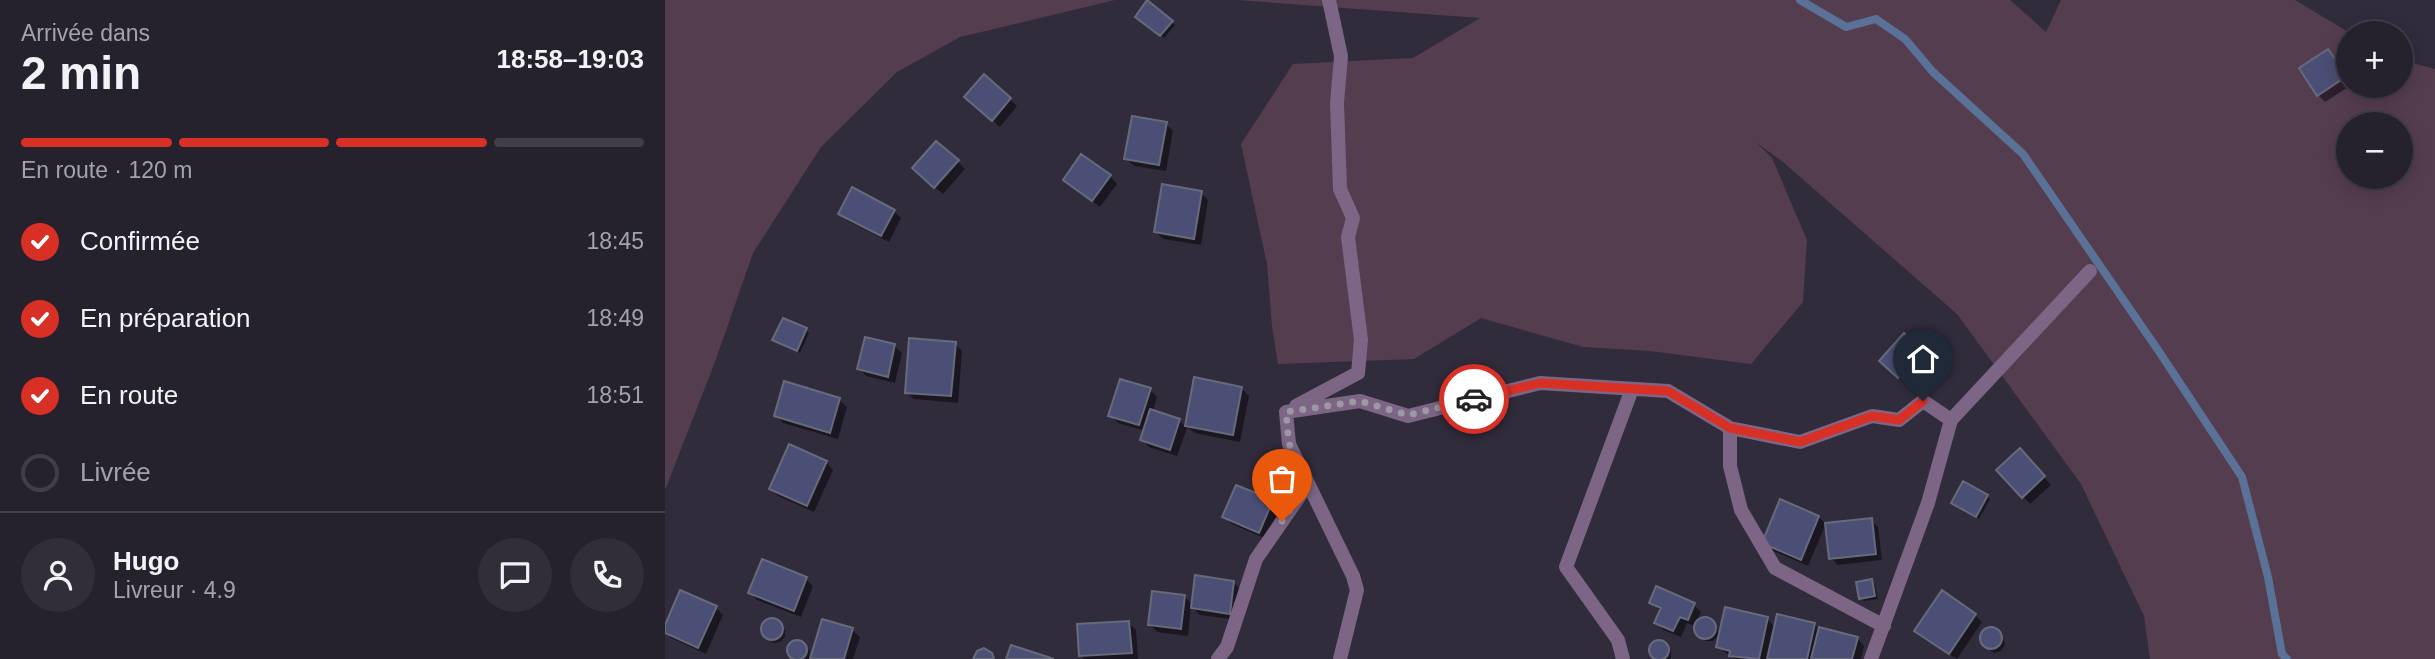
<!DOCTYPE html>
<html lang="fr">
<meta charset="utf-8">
<style>
body{margin:0;font-family:Arial,sans-serif;background:#312e39;color:#f1f3f6;height:100vh;display:flex;flex-direction:column;font-size:26px;white-space:nowrap}
*{box-sizing:border-box;margin:0}
p{font-size:23px;color:#a3a3aa}
.icon{flex:none;width:38px;height:38px;fill:none;stroke:currentColor;stroke-width:2;stroke-linecap:round;stroke-linejoin:round}
.map{position:relative;flex:1;overflow:hidden}
.panel{display:flex;flex-direction:column;background:#25212d;width:665px}
.panel>*{flex:none}
.tools{position:absolute;left:1671px;top:21px;display:grid;gap:14px}
.tools a{display:grid;place-items:center;width:77px;height:77px;border-radius:50%;background:#25212d;box-shadow:0 4px 18px #0003,0 0 0 2px #423e49;font-size:35px}
.pin{position:absolute;display:grid;place-items:center;width:60px;height:60px;color:#fff;margin:-72px -30px;border-radius:50% 50% 50% 0;rotate:-45deg;box-shadow:0 0 7px #0007}
.pin .icon{rotate:45deg}
.courier{position:absolute;display:grid;place-items:center;width:70px;height:70px;margin:-35px;border:5px solid #d93025;border-radius:50%;background:#fff;color:#222;box-shadow:0 2px 9px #0007}
.headline em{font-style:normal;font-weight:800}
.headline div{display:flex;flex-direction:column-reverse}
.headline{display:flex;align-items:center;justify-content:space-between;height:119px;padding:0 21px}
h1{font-size:46px;font-weight:800;line-height:52px}
.bar{display:grid;grid-template-columns:repeat(4,1fr);gap:10px 7px;align-content:center;height:84px;padding:0 21px}
.bar i{height:9px;border-radius:5px;background:#423e49}
.bar .active{background:#d93025}
.bar p{grid-column:span 4}
.line{display:flex;align-items:center;gap:18px;padding:0 21px;border-top:2px solid #423e49}
.line div{flex:1}
.round{display:grid;place-items:center;flex:none;width:74px;height:74px;border-radius:37px;background:#312e39}
ol{padding:0 21px;list-style:none}
li{display:flex;align-items:center;gap:21px;height:77px}
li p{margin-inline-start:auto}
li .icon{padding:7px;border-radius:50%;background:#d93025;color:#fff;stroke-width:4}
li:last-child{color:#a3a3aa}
li i{width:38px;height:38px;border:4px solid #423e49;border-radius:50%}
main{display:flex;flex:1;min-height:0}
.map>svg:first-child{display:block}
.green{fill:#553d50;fill-rule:evenodd}
.shadow{fill:#0007}
.lines{fill:none;stroke-linecap:round;stroke-linejoin:round}
.stream{stroke:#5a7297;stroke-width:8}
.building{fill:#4b4f76;stroke:#676a7b;stroke-width:2}
.minor{stroke:#7c6585;stroke-width:14}
.done{stroke:#9c99a5;stroke-width:7;stroke-dasharray:0 12.6}
.route{stroke:#d93025;stroke-width:9}
</style>
<main>
<section class="panel">
<div class="headline"><div><h1>2 min</h1><p>Arrivée dans</p></div><em>18:58–19:03</em></div>
<div class="bar"><i class="active"></i><i class="active"></i><i class="active"></i><i></i><p>En route · 120 m</p></div>
<ol>
<li><svg class="icon" aria-label="check" viewBox="0 0 24 24"><path d="M5 12l5 5 9-10"/></svg>Confirmée<p>18:45</p></li>
<li><svg class="icon" aria-label="check" viewBox="0 0 24 24"><path d="M5 12l5 5 9-10"/></svg>En préparation<p>18:49</p></li>
<li><svg class="icon" aria-label="check" viewBox="0 0 24 24"><path d="M5 12l5 5 9-10"/></svg>En route<p>18:51</p></li>
<li><i></i>Livrée</li>
</ol>
<div class="line" style="height:126px"><a class="round"><svg class="icon" aria-label="person" viewBox="0 0 24 24"><circle cx="12" cy="8" r="4"/><path d="M4 21q1-7 8-7t8 7"/></svg></a><div><b>Hugo</b><p>Livreur · 4.9</p></div><a class="round"><svg class="icon" aria-label="chat" viewBox="0 0 24 24"><path d="M4 5h16v11H9l-5 4z"/></svg></a><a class="round"><svg class="icon" aria-label="phone" viewBox="0 0 24 24"><path d="M5 4h4l2 5-3 2q2 4 5 5l2-3 5 2v4C11 20 4 13 5 4z"/></svg></a></div>
</section>
<div class="map">
<svg width="1770" height="659" viewBox="0 0 1770 659">
<rect width="100%" height="100%" fill="#312c3c"/>
<path class="green" d="M 0,0 L 450,0 L 295,37 L 232,72 L 156,147 L 88,253 L 50,362 L 0,490 Z
M 572,0 L 1345,0 L 1381,32 L 1396,0 L 1630,0 L 1685,33 L 1684,86 L 1736,86 L 1736,60 L 1770,69 L 1770,659 L 1485,659 L 1479,616 L 1416,484 L 1292,314 L 1118,162 L 1092,143 L 1107,158 L 1142,240 L 1138,302 L 1086,364 L 985,351 L 918,347 L 816,318 L 749,359 L 613,364 L 607,326 L 602,264 L 576,144 L 628,64 L 748,58 L 815,18 ZM 1684,124 L 1736,124 L 1736,177 L 1684,177 Z"/>
<path class="shadow" d="M 475,20 L 507,22 L 510,25 L 499,38 Z
M 1663,51 L 1684,78 L 1684,86 L 1685,86 L 1660,102 L 1653,95 Z
M 345,99 L 352,106 L 335,127 L 309,104 Z
M 501,124 L 508,131 L 501,171 L 469,166 L 461,158 Z
M 292,161 L 300,169 L 278,194 L 256,176 Z
M 445,176 L 452,184 L 435,207 L 400,180 Z
M 536,193 L 543,200 L 536,245 L 498,239 L 490,231 Z
M 229,211 L 236,218 L 224,242 L 183,221 L 176,214 Z
M 141,330 L 144,333 L 135,353 L 110,340 Z
M 290,344 L 297,351 L 293,403 L 249,399 L 241,392 Z
M 229,346 L 237,353 L 230,383 L 201,376 L 194,369 Z
M 1256,350 L 1264,358 L 1241,384 L 1224,369 Z
M 531,380 L 576,388 L 584,396 L 575,442 L 530,433 L 522,427 Z
M 485,390 L 492,397 L 488,411 L 514,420 L 522,428 L 512,456 L 484,447 L 477,439 L 480,431 L 453,423 L 445,415 Z
M 174,400 L 182,407 L 173,439 L 118,423 L 111,415 Z
M 1355,451 L 1386,485 L 1365,504 L 1333,470 Z
M 161,462 L 168,470 L 149,512 L 113,496 L 106,489 Z
M 1322,496 L 1325,499 L 1314,519 L 1288,503 Z
M 607,501 L 614,509 L 601,539 L 567,524 L 559,517 Z
M 1116,502 L 1154,517 L 1161,524 L 1143,566 L 1106,550 L 1099,543 Z
M 1206,520 L 1213,527 L 1217,560 L 1173,565 L 1166,558 Z
M 141,579 L 148,586 L 136,617 L 92,600 L 85,593 Z
M 1207,581 L 1210,584 L 1213,599 L 1199,601 L 1196,598 Z
M 568,582 L 576,590 L 572,620 L 535,615 L 526,606 L 523,636 L 492,632 L 485,624 L 519,596 L 528,605 Z
M 986,602 L 1029,605 L 1036,612 L 1033,619 L 1044,619 L 1053,629 L 1053,636 L 1048,641 L 1041,641 L 1032,632 L 1032,627 L 1022,623 L 1016,637 L 998,630 L 991,622 L 996,611 Z
M 51,608 L 58,615 L 41,654 L 6,638 L 0,632 L 0,629 Z
M 1310,615 L 1317,622 L 1292,659 L 1259,638 L 1252,631 Z
M 1102,619 L 1111,628 L 1149,624 L 1154,629 L 1192,638 L 1199,646 L 1196,659 L 1069,659 L 1053,647 Z
M 103,621 L 110,621 L 120,630 L 120,637 L 115,642 L 108,643 L 98,633 L 98,626 Z
M 464,623 L 471,630 L 473,659 L 419,659 L 415,655 Z
M 1328,629 L 1338,637 L 1340,645 L 1336,651 L 1329,653 L 1318,644 L 1316,637 L 1321,630 Z
M 187,630 L 195,637 L 188,659 L 147,659 Z
M 128,642 L 135,642 L 145,651 L 144,659 L 128,659 L 123,654 L 123,647 Z
M 990,642 L 997,642 L 1006,651 L 1006,659 L 990,659 L 985,654 L 985,647 Z"/>
<g class="lines">
<path class="stream" d="M 1135,0 L 1181,27 L 1211,19 L 1240,39 L 1268,72 L 1358,154 L 1493,350 L 1577,477 L 1603,577 L 1617,654 L 1622,659"/>
</g>
<path class="building" d="M 482,0 L 508,21 L 495,36 L 470,17 Z
M 1663,49 L 1682,76 L 1652,96 L 1634,68 Z
M 319,74 L 346,98 L 327,121 L 299,97 Z
M 467,116 L 502,122 L 494,165 L 459,159 Z
M 271,141 L 294,160 L 269,188 L 247,168 Z
M 416,154 L 446,175 L 427,201 L 398,180 Z
M 497,184 L 537,191 L 529,239 L 489,232 Z
M 187,187 L 230,210 L 216,236 L 173,214 Z
M 118,318 L 142,328 L 132,351 L 107,340 Z
M 1239,333 L 1258,349 L 1233,378 L 1214,361 Z
M 200,337 L 230,344 L 223,377 L 192,369 Z
M 244,338 L 291,342 L 286,396 L 240,393 Z
M 529,377 L 577,387 L 568,435 L 520,426 Z
M 455,379 L 486,388 L 474,425 L 443,416 Z
M 119,381 L 175,398 L 165,433 L 109,416 Z
M 485,409 L 515,419 L 505,450 L 475,440 Z
M 124,444 L 162,461 L 142,506 L 104,489 Z
M 1355,448 L 1380,476 L 1357,498 L 1331,470 Z
M 1298,481 L 1323,495 L 1311,517 L 1286,503 Z
M 571,485 L 608,500 L 594,533 L 557,517 Z
M 1115,499 L 1154,516 L 1136,560 L 1097,543 Z
M 1207,518 L 1211,554 L 1164,559 L 1160,523 Z
M 97,559 L 142,577 L 129,611 L 83,593 Z
M 530,575 L 569,581 L 565,614 L 526,608 Z
M 1207,579 L 1210,596 L 1194,599 L 1191,582 Z
M 991,586 L 1030,603 L 1023,620 L 1015,617 L 1008,631 L 989,623 L 996,608 L 984,603 Z
M 15,590 L 52,606 L 33,648 L 0,633 L 0,625 Z
M 1277,590 L 1311,614 L 1284,654 L 1249,631 Z
M 487,591 L 520,595 L 516,629 L 483,625 Z
M 1060,607 L 1103,617 L 1094,659 L 1064,656 L 1065,651 L 1051,647 Z
M 1112,614 L 1150,623 L 1142,659 L 1102,659 Z
M1029 628a11 11 0 1 1 22 0a11 11 0 1 1-22 0Z
M96 629a11 11 0 1 1 22 0a11 11 0 1 1-22 0Z
M 157,619 L 188,628 L 179,659 L 145,659 Z
M 464,621 L 467,653 L 414,656 L 412,624 Z
M1315 638a11 11 0 1 1 22 0a11 11 0 1 1-22 0Z
M 1154,627 L 1193,637 L 1187,659 L 1146,659 Z
M984 650a10 10 0 1 1 20 0a10 10 0 1 1-20 0Z
M122 650a10 10 0 1 1 20 0a10 10 0 1 1-20 0Z
M 346,645 L 389,659 L 341,659 Z
M 319,648 L 327,653 L 329,659 L 308,659 L 312,651 Z"/>
<g class="lines">
<path class="minor" d="M 631,406 L 693,373 L 696,340 L 683,237 L 688,218 L 675,189 L 672,103 L 676,56 L 664,0
M 621,412 L 695,401 L 743,416 L 875,383 L 1003,391 L 1065,428 L 1135,442 L 1207,416 L 1234,420 L 1258,401 L 1286,420
M 621,412 L 624,444 L 688,576 L 692,590 L 675,659
M 1065,428 L 1065,466 L 1076,510 L 1110,568 L 1219,626
M 553,659 L 562,647 L 591,559 L 643,484
M 958,659 L 953,640 L 901,567 L 967,389
M 1206,659 L 1263,503 L 1286,420 L 1425,271"/>
</g>
<g class="lines">
<path class="done" d="M 617,521 L 643,484 L 624,444 L 621,412 L 695,401 L 743,415 L 809,399"/>
<path class="route" d="M 809,399 L 875,383 L 1003,391 L 1065,428 L 1135,442 L 1207,416 L 1234,420 L 1258,401"/>
</g>
</svg>
<div class="tools">
<a>+</a>
<a>−</a>
</div>
<div class="pin" style="left:617px;top:521px;background:#ea580c"><svg class="icon" aria-label="bag" viewBox="0 0 24 24"><path d="M5 8h14l-1 12H6zM9 8a3 3 0 0 1 6 0"/></svg></div>
<div class="pin" style="left:1258px;top:401px;background:#1f2937"><svg class="icon" aria-label="home" viewBox="0 0 24 24"><path d="M3 11l9-7 9 7M6 9v11h12V9"/></svg></div>
<div class="courier" style="left:809px;top:399px"><svg class="icon" aria-label="car" viewBox="0 0 24 24"><path d="M5 17H2v-5l4-1 3-4h7l3 4 3 1v5h-3M9 17h6M6 11h13"/><circle cx="7" cy="17" r="2"/><circle cx="17" cy="17" r="2"/></svg></div>
</div>
</main>
